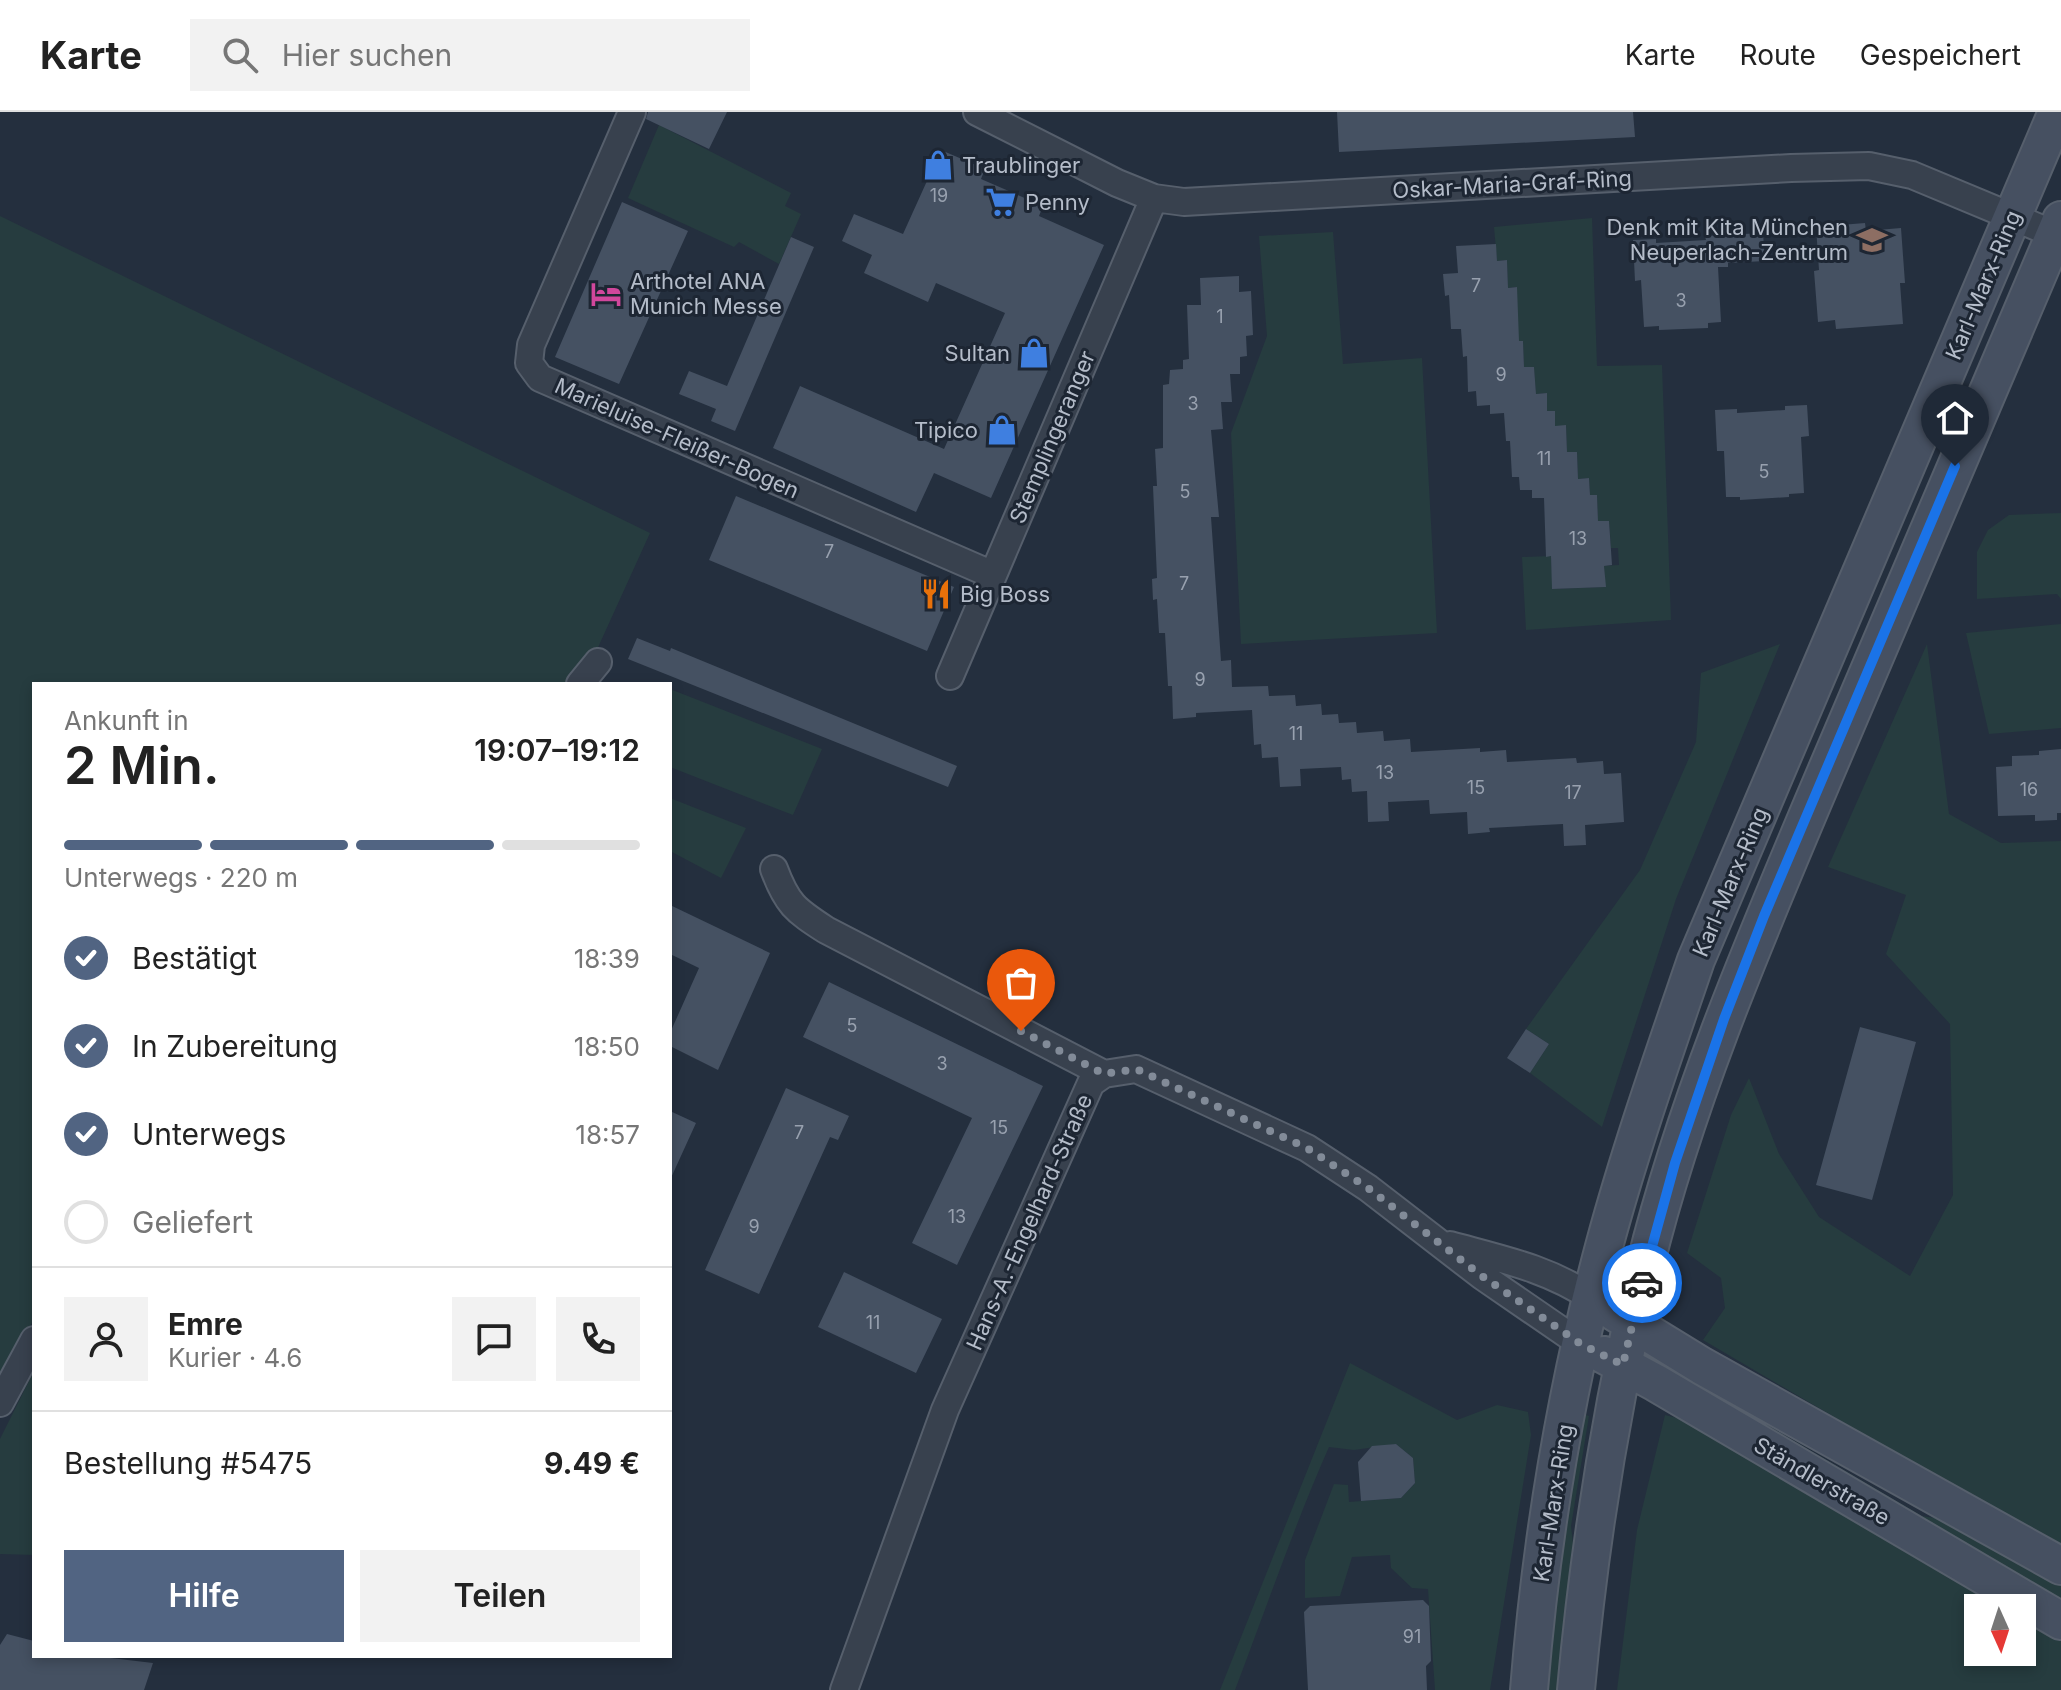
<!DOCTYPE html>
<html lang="de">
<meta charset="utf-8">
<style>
body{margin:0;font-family:Inter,sans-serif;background:#f2f2f2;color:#222;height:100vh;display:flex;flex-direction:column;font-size:30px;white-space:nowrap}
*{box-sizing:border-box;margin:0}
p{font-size:26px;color:#767676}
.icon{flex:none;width:44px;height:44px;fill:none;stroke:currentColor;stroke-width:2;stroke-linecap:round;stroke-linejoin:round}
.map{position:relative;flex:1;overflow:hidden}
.details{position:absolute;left:32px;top:570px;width:640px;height:976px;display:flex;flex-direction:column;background:#fff;border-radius:0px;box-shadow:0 4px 12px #0003}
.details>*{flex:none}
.needle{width:52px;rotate:177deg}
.tools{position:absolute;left:1964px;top:1482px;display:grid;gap:16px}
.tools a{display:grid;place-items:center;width:72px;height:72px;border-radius:0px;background:#fff;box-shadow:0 4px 12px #0003;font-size:40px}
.pin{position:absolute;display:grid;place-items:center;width:68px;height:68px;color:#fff;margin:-82px -34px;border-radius:50% 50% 50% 0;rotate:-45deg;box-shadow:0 0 8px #0007}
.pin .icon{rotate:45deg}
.courier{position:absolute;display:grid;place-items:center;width:80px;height:80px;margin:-40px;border:6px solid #1a73e8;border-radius:50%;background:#fff;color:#222;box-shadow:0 2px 10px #0007}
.headline em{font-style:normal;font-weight:600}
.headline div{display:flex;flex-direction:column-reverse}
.headline{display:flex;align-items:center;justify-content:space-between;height:136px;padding:0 32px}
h1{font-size:52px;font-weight:600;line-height:60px}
.bar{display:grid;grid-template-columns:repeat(4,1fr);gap:12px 8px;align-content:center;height:96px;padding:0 32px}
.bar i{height:10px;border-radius:6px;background:#e0e0e0}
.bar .selected{background:#516482}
.bar p{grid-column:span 4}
.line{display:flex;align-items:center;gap:20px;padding:0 32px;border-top:2px solid #e0e0e0}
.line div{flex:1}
.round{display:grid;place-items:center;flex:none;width:84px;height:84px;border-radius:0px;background:#f2f2f2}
ol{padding:0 32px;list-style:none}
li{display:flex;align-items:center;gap:24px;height:88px}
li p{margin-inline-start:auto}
li .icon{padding:8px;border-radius:50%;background:#516482;color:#fff;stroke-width:4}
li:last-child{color:#767676}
li i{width:44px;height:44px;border:4px solid #e0e0e0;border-radius:50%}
.primary-button{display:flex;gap:16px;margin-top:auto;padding:16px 32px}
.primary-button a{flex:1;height:92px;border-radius:0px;background:#516482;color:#fff;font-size:32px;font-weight:600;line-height:92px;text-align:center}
.primary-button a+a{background:#f2f2f2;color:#222}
header{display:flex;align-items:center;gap:48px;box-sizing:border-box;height:112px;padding:0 40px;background:#fff;border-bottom:2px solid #e0e0e0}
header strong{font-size:38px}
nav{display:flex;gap:44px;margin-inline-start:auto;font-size:28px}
.search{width:560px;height:72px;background:#f2f2f2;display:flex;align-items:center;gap:20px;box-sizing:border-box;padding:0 28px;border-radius:0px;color:#767676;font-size:30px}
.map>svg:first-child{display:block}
.green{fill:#263c3f}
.building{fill:#455162}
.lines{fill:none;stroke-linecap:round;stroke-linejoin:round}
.street-casing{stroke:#565f6c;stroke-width:30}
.secondary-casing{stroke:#565f6c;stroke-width:40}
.street{stroke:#38414e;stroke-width:26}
.secondary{stroke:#465061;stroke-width:36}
.done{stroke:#828b98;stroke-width:8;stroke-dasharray:0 14.4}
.route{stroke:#1a73e8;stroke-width:10}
.labels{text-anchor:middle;stroke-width:6;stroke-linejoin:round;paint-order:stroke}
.number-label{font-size:18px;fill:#98a1af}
.poi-label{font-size:22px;fill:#b4bcc9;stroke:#1d2633;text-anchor:start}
.street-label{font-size:22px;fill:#b4bcc9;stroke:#1d2633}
</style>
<header>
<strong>Karte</strong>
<div class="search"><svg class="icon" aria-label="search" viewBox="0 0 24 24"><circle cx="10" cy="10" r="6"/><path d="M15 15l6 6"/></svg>Hier suchen</div>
<nav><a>Karte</a><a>Route</a><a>Gespeichert</a></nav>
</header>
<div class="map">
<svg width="2061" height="1578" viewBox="0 0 2061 1578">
<rect width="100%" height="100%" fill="#242f3e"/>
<path class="green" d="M 659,13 L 791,81 L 785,94 L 801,102 L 779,152 L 739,130 L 734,135 L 628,86 Z
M 0,104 L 650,421 L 595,542 L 572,572 L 34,572 L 34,1207 L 0,1271 Z
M 1592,106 L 1597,254 L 1662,253 L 1671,508 L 1526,518 L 1522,445 L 1551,444 L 1553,477 L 1605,475 L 1604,454 L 1619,453 L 1618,436 L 1611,436 L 1609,409 L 1598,409 L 1597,384 L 1590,383 L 1589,366 L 1578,367 L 1577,340 L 1567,340 L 1566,314 L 1555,314 L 1555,299 L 1547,299 L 1547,281 L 1536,282 L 1534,256 L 1524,255 L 1523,229 L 1512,230 L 1516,175 L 1508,176 L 1507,148 L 1497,149 L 1494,115 Z
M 1333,120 L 1343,252 L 1422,246 L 1437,521 L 1241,532 L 1231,321 L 1267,224 L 1259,124 Z
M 2061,401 L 2061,487 L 2057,482 L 1977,487 L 1977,440 L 1988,418 L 2009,403 Z
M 2061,512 L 2061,616 L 1989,622 L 1966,521 Z
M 1780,532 L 1676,787 L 1602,1015 L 1530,961 L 1549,932 L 1526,917 L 1640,758 L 1696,630 L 1701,561 Z
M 1927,532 L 1949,702 L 2001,731 L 2061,729 L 2061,1438 L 1703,1228 L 1725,1196 L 1721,1166 L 1687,1141 L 1731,1003 L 1749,966 L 1779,1042 L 1819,1105 L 1910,1164 L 1953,1083 L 1950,912 L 1886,842 L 1906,783 L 1828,755 Z
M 670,577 L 822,637 L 793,703 L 670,655 Z
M 670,686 L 746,716 L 721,766 L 670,739 Z
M 1350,1251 L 1457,1308 L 1497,1293 L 1528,1300 L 1531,1323 L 1490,1578 L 1435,1578 L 1428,1477 L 1412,1476 L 1391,1456 L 1390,1443 L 1352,1445 L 1340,1484 L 1305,1486 L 1305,1448 L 1334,1372 L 1348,1373 L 1349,1390 L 1401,1386 L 1415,1371 L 1413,1346 L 1396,1332 L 1354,1338 L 1329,1335 C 1294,1414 1266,1497 1235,1578 L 1220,1578 Z
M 34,1259 L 34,1443 L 0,1442 L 0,1327 Z
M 1678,1261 L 1922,1404 L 1954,1409 L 2061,1472 L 2061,1492 L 1675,1267 Z
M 1581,1301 L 1589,1304 L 1571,1414 L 1575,1449 L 1562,1578 L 1542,1578 Z
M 1665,1303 L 1685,1308 L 2006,1496 L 1978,1496 L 1978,1540 L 2022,1540 L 2022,1505 L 2061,1529 L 2061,1578 L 1617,1578 L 1637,1418 Z"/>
<path class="building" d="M 648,0 L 727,0 L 709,37 L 646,7 Z
M 1337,0 L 1633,0 L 1635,25 L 1339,40 Z
M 941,38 L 985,57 L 981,67 L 1043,94 L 1039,104 L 1104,133 L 991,386 L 934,361 L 916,400 L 773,336 L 800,274 L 944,337 L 1005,201 L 936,171 L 928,190 L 864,161 L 872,143 L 842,129 L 854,102 L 903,122 Z
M 622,90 L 688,119 L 619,272 L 555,245 Z
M 1865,111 L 1866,119 L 1901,116 L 1905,171 L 1900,171 L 1903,212 L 1836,217 L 1835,208 L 1818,210 L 1814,159 L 1819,158 L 1816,115 Z
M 1763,121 L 1765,149 L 1728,151 L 1728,155 L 1718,155 L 1721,210 L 1708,211 L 1708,216 L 1659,218 L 1659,214 L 1644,215 L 1641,168 L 1635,169 L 1633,128 L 1656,127 L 1656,131 L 1706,128 L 1705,124 Z
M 791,125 L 814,135 L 735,319 L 711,309 L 716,297 L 679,282 L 689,259 L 727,274 Z
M 1496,132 L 1497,149 L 1507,148 L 1508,176 L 1517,175 L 1519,229 L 1523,229 L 1524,255 L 1534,255 L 1536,282 L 1547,281 L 1547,299 L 1555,299 L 1555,314 L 1566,313 L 1567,340 L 1577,340 L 1578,367 L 1589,366 L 1590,383 L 1597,383 L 1598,409 L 1609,409 L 1612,453 L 1604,454 L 1606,475 L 1552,477 L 1551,444 L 1546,445 L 1544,386 L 1532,386 L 1532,378 L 1520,378 L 1519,365 L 1512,365 L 1510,329 L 1506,329 L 1504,301 L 1490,302 L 1490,293 L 1477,294 L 1476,279 L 1468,280 L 1467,244 L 1463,245 L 1461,217 L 1451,217 L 1449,183 L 1445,184 L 1443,162 L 1458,161 L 1456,134 Z
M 1239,164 L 1239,180 L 1251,179 L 1253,223 L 1246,224 L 1247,244 L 1240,245 L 1240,262 L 1230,262 L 1232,290 L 1221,290 L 1223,317 L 1211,318 L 1219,405 L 1211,405 L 1221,549 L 1231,548 L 1232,575 L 1268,574 L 1269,584 L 1295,583 L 1296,594 L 1321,592 L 1322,603 L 1338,602 L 1339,611 L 1356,610 L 1357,621 L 1383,619 L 1384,629 L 1410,627 L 1411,640 L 1480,636 L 1480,640 L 1506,638 L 1507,650 L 1576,646 L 1577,651 L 1603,649 L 1604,662 L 1621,661 L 1624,710 L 1585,713 L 1586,733 L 1564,734 L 1563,712 L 1489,716 L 1490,720 L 1468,722 L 1467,700 L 1430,702 L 1429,688 L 1388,690 L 1389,709 L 1368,710 L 1367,679 L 1352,680 L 1351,667 L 1342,668 L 1341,655 L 1300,657 L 1301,674 L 1280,675 L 1278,645 L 1262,646 L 1261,632 L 1254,633 L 1252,598 L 1196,601 L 1196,605 L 1173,607 L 1172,574 L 1168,574 L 1165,521 L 1159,521 L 1157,487 L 1153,488 L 1152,467 L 1157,466 L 1153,374 L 1157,374 L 1155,337 L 1163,336 L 1163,273 L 1169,272 L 1170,258 L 1183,257 L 1183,248 L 1189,247 L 1187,193 L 1201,193 L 1200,166 Z
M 1807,293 L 1809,324 L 1801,325 L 1804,381 L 1789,382 L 1789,385 L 1740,388 L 1740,385 L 1726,385 L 1724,339 L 1717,339 L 1715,298 L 1737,297 L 1737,301 L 1785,298 L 1785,294 Z
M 736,384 L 954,475 L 927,539 L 709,448 Z
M 637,526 L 670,539 L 671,536 L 957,654 L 948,675 L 628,547 Z
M 2061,637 L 2061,701 L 2057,701 L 2057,708 L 2035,709 L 2035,703 L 1998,704 L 1996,655 L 2012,654 L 2012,644 L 2039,643 L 2039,639 Z
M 670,793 L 770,841 L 718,958 L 670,934 L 670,921 L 699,856 L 670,842 Z
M 829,870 L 1043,974 L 957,1153 L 912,1131 L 972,1006 L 803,925 Z
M 1860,915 L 1916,930 L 1872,1088 L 1816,1073 Z
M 1526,917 L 1549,932 L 1530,961 L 1507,946 Z
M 786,976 L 849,1004 L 838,1028 L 830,1025 L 759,1182 L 705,1158 Z
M 670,999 L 696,1011 L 670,1068 Z
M 844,1160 L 942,1207 L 916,1261 L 818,1215 Z
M 1396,1332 L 1413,1346 L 1415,1371 L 1401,1386 L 1361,1389 L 1358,1350 L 1372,1334 Z
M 1423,1488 L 1429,1494 L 1431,1549 L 1426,1554 L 1427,1578 L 1308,1578 L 1304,1500 L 1310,1494 Z
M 7,1522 L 34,1529 L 34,1544 L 94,1544 L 153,1551 L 144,1578 L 0,1578 L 0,1533 Z"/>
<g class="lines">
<g class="street-casing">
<path id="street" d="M 632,0 L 531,233 L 529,251 L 540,266 L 993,463
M 977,0 L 1117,71 L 1154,86 L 1184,90 L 1791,56 L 1869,54 L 1912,63 L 2061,125
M 950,564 L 1154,86
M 580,572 L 598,550
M 774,757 C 787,792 795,798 826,818 L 1104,962
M 1450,1133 C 1501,1147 1547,1156 1592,1186
M 0,1291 L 34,1228
M 844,1578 L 945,1298 L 1091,971 L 1104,962 L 1136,957 L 1307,1036 L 1368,1076 L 1482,1164 L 1581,1232"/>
</g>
<g class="secondary-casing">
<path id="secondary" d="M 1614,1200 L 1702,1254 L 2061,1454
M 1604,1243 L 1656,1271 L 2061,1509
M 1529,1578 C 1541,1428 1566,1276 1605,1131 C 1631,1035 1664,942 1696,848 L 2057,0
M 1576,1578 C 1589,1435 1611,1294 1645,1154 C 1687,984 1757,823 1825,662 C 1903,477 1983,293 2061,108"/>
</g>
<use href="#street" class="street"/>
<use href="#secondary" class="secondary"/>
</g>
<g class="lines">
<path class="done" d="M 1021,919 L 1104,962 L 1136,957 L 1307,1036 L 1368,1076 L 1482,1164 L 1581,1232 L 1623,1253 L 1642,1171"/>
<path class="route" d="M 1642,1171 L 1675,1051 L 1724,907 L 1764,804 L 1955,354"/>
</g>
<defs>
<g id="shop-bare" transform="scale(2.4)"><path d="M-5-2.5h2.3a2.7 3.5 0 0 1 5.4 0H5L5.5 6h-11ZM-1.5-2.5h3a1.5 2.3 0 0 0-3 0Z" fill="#3f7fe0" stroke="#1d2633" stroke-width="2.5" paint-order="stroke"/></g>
<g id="supermarket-bare" transform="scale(2.4)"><path d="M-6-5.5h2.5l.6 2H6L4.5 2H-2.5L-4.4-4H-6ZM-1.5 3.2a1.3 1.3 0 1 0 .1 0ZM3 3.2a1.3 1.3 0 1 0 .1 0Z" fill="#3f7fe0" stroke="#1d2633" stroke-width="2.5" paint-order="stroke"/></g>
<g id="school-bare" transform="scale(2.4)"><path d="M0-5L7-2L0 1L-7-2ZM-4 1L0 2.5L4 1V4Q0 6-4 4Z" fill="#8d6e63" stroke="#1d2633" stroke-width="2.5" paint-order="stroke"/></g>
<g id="hotel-bare" transform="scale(2.4)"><path d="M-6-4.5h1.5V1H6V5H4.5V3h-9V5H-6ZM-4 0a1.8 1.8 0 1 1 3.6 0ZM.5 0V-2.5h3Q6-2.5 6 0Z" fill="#d1479c" stroke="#1d2633" stroke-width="2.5" paint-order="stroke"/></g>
<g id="restaurant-bare" transform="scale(2.4)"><path d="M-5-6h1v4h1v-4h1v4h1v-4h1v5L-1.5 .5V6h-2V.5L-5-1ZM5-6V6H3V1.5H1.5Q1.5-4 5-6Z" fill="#e8710a" stroke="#1d2633" stroke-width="2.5" paint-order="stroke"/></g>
</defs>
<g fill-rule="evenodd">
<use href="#shop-bare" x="938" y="53"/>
<use href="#supermarket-bare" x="1001" y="90"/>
<use href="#school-bare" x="1872" y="128"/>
<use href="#hotel-bare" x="606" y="182"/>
<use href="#shop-bare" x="1034" y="241"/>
<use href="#shop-bare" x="1002" y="318"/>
<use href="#restaurant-bare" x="936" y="482"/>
</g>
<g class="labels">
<g class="number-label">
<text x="939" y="90">19</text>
<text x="1476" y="180">7</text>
<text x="1681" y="195">3</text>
<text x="1220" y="211">1</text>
<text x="1501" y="269">9</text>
<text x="1193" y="298">3</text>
<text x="1544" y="353">11</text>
<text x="1764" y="366">5</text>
<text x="1185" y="386">5</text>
<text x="1578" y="433">13</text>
<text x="829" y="446">7</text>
<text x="1184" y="478">7</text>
<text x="1200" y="574">9</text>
<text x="1296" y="628">11</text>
<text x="1385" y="667">13</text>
<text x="1476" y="682">15</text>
<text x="2029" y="684">16</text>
<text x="1573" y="687">17</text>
<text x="852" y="920">5</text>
<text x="942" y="958">3</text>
<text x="999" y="1022">15</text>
<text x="799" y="1027">7</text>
<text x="957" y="1111">13</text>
<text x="754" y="1121">9</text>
<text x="873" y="1217">11</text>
<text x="1412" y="1531">91</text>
</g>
<g class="poi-label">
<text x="962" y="61">Traublinger</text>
<text x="1025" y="98">Penny</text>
<text x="1848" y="123" text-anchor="end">Denk mit Kita München<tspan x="1848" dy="25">Neuperlach-Zentrum</tspan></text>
<text x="630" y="177">Arthotel ANA<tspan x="630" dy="25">Munich Messe</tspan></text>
<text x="1010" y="249" text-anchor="end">Sultan</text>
<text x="978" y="326" text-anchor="end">Tipico</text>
<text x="960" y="490">Big Boss</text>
</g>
<g class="street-label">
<text transform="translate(1512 72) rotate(-3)" y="8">Oskar-Maria-Graf-Ring</text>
<text transform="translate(1983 173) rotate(-67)" y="8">Karl-Marx-Ring</text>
<text transform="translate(1052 325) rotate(-67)" y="8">Stemplingeranger</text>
<text transform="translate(677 326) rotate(24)" y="8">Marieluise-Fleißer-Bogen</text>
<text transform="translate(1730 770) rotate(-67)" y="8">Karl-Marx-Ring</text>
<text transform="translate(1029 1110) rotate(-66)" y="8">Hans-A.-Engelhard-Straße</text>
<text transform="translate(1822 1369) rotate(30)" y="8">Ständlerstraße</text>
<text transform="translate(1553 1391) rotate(-81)" y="8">Karl-Marx-Ring</text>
</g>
</g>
</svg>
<div class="tools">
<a><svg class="needle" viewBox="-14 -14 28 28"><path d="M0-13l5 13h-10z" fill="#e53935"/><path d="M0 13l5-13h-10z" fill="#767676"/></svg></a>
</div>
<div class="pin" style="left:1021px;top:919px;background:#ea580c"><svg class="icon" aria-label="bag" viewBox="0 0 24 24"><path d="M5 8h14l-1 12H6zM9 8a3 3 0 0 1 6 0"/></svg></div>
<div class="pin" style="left:1955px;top:354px;background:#1f2937"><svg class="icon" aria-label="home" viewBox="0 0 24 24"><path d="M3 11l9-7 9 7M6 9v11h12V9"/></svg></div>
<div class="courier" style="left:1642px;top:1171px"><svg class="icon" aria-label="car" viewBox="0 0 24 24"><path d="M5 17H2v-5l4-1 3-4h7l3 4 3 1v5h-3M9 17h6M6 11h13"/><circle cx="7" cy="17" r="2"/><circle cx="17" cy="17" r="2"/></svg></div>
<section class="details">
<div class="headline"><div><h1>2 Min.</h1><p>Ankunft in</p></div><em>19:07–19:12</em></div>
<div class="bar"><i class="selected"></i><i class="selected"></i><i class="selected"></i><i></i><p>Unterwegs · 220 m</p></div>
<ol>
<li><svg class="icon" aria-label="check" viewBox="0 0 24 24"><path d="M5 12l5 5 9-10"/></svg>Bestätigt<p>18:39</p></li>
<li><svg class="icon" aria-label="check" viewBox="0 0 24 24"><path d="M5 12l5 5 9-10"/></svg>In Zubereitung<p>18:50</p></li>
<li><svg class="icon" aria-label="check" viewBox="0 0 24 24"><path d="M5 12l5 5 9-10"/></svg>Unterwegs<p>18:57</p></li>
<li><i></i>Geliefert</li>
</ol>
<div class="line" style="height:144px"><a class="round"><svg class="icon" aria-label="person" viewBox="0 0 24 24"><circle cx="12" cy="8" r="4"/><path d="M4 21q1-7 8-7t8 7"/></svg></a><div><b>Emre</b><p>Kurier · 4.6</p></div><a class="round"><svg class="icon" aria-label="chat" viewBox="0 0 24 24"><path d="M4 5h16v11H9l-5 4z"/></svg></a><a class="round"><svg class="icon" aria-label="phone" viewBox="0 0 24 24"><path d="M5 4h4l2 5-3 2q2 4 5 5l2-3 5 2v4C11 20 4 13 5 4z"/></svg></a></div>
<div class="line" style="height:104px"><div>Bestellung #5475</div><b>9.49 €</b></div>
<div class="primary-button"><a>Hilfe</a><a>Teilen</a></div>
</section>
</div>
